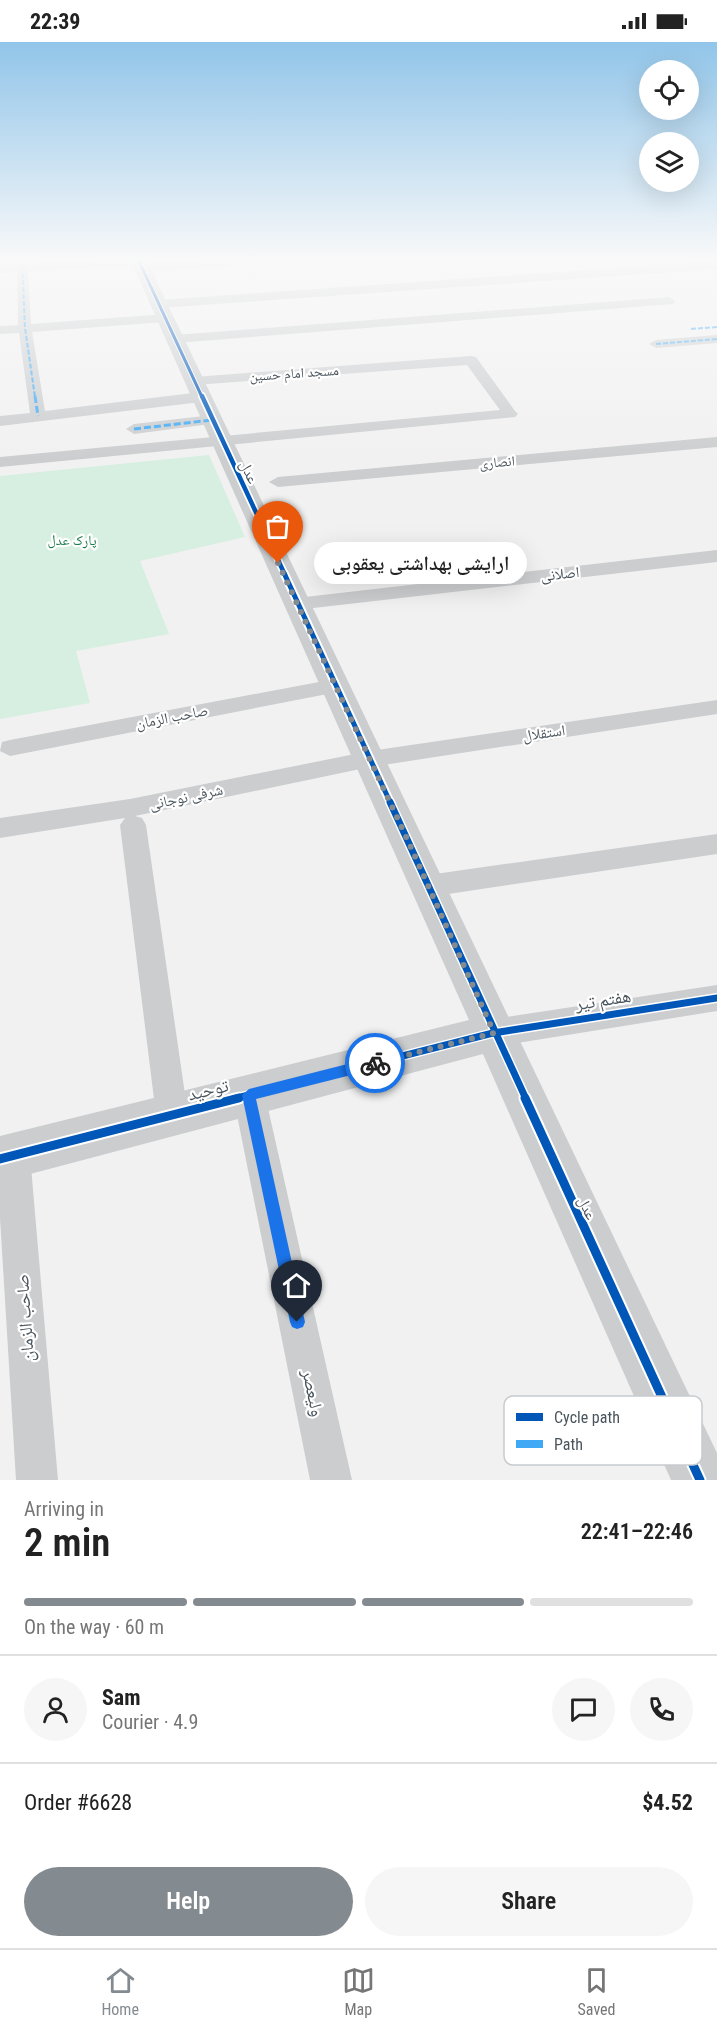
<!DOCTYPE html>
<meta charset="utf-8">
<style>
body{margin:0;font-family:"Roboto Condensed","Noto Naskh Arabic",sans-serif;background:#f6f6f6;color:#222;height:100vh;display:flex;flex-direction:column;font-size:22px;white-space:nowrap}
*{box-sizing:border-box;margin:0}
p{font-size:20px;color:#767676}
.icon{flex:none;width:33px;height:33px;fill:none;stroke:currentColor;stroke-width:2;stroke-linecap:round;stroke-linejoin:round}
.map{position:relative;height:1438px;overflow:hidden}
.drawer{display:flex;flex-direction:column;background:#fff;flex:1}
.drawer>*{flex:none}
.controls{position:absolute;left:639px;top:18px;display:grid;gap:12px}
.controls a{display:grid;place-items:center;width:60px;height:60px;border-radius:50%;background:#fff;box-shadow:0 6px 24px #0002;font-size:30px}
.pin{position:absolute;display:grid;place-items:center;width:51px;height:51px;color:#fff;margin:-62px -26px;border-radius:50% 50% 50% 0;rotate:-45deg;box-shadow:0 0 6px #0007}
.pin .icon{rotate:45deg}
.courier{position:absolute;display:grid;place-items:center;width:60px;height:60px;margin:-30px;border:4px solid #1a73e8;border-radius:50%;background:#fff;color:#222;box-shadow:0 2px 8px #0007}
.bubble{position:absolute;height:42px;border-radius:21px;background:#fff;box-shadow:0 6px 24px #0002;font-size:20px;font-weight:600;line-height:42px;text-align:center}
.head em{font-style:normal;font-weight:600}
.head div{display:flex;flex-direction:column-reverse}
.head{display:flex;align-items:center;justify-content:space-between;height:102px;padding:0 24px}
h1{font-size:39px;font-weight:600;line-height:45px}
.bar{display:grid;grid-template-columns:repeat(4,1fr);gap:9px 6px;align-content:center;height:72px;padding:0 24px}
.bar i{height:8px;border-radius:4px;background:#e0e0e0}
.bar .active{background:#848b90}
.bar p{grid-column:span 4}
.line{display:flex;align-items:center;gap:15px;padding:0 24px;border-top:2px solid #e0e0e0}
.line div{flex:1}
.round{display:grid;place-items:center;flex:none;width:63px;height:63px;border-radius:32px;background:#f6f6f6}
.action{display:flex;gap:12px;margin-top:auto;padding:12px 24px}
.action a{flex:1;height:69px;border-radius:36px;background:#848b90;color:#fff;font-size:24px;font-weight:600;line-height:69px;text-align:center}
.action a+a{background:#f6f6f6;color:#222}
.status{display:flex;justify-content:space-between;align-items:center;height:42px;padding:0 30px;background:#fff;direction:ltr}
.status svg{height:16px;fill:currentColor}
.tab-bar{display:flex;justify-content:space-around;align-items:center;height:84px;border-top:2px solid #e0e0e0;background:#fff;font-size:16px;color:#767676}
.tab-bar a{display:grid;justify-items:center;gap:3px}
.tab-bar .active{color:#848b90}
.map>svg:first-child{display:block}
.green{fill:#d7efe0}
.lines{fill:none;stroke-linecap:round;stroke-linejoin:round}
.street{fill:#cbcdcf;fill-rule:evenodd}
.secondary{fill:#cbcdcf;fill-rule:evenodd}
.quiet-far1{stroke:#3fa9f5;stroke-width:2;stroke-dasharray:5 2;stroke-linecap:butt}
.quiet{stroke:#3fa9f5;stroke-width:3;stroke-dasharray:7 3;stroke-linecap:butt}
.cycleway-far4-casing{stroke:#fff;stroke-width:5}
.cycleway-far3-casing{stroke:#fff;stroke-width:8}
.cycleway-far2-casing{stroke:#fff;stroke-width:9}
.cycleway-far1-casing{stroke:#fff;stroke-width:10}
.cycleway-casing{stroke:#fff;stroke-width:13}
.cycleway-far4{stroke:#0057b8;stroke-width:3}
.cycleway-far3{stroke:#0057b8;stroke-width:4.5}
.cycleway-far2{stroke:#0057b8;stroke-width:5}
.cycleway-far1{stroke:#0057b8;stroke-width:7}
.cycleway{stroke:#0057b8;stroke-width:9}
.route{fill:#1a73e8}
.done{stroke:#848b90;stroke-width:6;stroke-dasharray:0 10.8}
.labels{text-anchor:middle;stroke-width:4.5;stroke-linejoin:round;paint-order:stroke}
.far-street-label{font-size:14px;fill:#49545c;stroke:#fff}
.far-park-label{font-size:14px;fill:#1d7a4a;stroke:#fff}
.street-label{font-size:15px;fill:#49545c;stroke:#fff}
.near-street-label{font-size:18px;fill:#49545c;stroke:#fff}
.key{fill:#fff;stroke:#c8ccce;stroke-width:1.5}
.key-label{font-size:16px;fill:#49545c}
</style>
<div class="status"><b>22:39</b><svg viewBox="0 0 49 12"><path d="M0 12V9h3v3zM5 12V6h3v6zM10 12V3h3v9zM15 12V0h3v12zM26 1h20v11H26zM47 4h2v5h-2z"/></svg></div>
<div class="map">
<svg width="717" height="1438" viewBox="0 0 717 1438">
<rect width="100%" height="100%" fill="#f1f1f1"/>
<path class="green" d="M 209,413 L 245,495 L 140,519 L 169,592 L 76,609 L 90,661 L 0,677 L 0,434 Z"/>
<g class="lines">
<path class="street" d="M 16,217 L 28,217 L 28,222 L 142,217 L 145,220 L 143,222 L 233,217 L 302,217 L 296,220 L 142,230 L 138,229 L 138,224 L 28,229 L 31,282 L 165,272 L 172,276 L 165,280 L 32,290 L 45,369 L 201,350 L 209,355 L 201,360 L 0,384 L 0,374 L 30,371 L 19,291 L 0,292 L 0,284 L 18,283 L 17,230 L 0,231 L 0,223 L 16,223 Z
M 717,219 L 717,227 L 158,266 L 152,262 L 158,258 Z
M 669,255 L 675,259 L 673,262 L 175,301 L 168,297 L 175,293 Z
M 717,293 L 717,301 L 656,306 L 649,302 L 656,298 Z
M 471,314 L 476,315 L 515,369 L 518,372 L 515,375 L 0,425 L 0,415 L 500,368 L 467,323 L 194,343 L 187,339 L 194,335 Z
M 212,373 L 220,378 L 218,381 L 134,392 L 126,387 L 134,382 Z
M 717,395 L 717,405 L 278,445 L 269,440 L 278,435 Z
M 717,508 L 717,520 L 296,568 L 289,566 L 286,562 L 289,558 L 296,556 Z
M 335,637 L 343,639 L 346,644 L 343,649 L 10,714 L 0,709 L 2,700 L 10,698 Z
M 717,658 L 717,672 L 370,725 L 135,774 L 142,776 L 146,783 L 188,1073 L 184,1084 L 172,1088 L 160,1084 L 156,1073 L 120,783 L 125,776 L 0,796 L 0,776 L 130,757 L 370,709 Z
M 717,792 L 717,812 L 428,855 L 418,852 L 414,844 L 418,836 L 428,833 Z
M 717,943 L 717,969 L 493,1005 L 482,1001 L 478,991 L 482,981 L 493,977 Z
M 249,1038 L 260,1042 L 265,1053 L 352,1438 L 310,1438 L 233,1053 L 238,1042 Z
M 13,1097 L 25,1101 L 30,1113 L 58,1438 L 16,1438 L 0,1176 L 0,1104 Z"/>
<path class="secondary" d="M 130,217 L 146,217 L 717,1411 L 717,1438 L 671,1438 L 483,1012 L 0,1140 L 0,1094 L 469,978 Z"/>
<path class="quiet-far1" d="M 22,217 L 25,286 L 35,355
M 691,287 L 717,285
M 656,302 L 717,297"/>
<path class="quiet" d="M 35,354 L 38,374
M 134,387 L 212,378"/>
<g class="cycleway-far4-casing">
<path id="cycleway-far4" d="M 138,217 L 202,355"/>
</g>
<g class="cycleway-far3-casing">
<path id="cycleway-far3" d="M 202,354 L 285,533"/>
</g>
<g class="cycleway-far2-casing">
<path id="cycleway-far2" d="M 284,531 L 391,762"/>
</g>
<g class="cycleway-far1-casing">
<path id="cycleway-far1" d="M 390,760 L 526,1057
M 233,1057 L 493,991 L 717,956"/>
</g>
<g class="cycleway-casing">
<path id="cycleway" d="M 525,1056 L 700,1438
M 0,1117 L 239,1056"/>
</g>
<use href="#cycleway-far4" class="cycleway-far4"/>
<use href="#cycleway-far3" class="cycleway-far3"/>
<use href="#cycleway-far2" class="cycleway-far2"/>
<use href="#cycleway-far1" class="cycleway-far1"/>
<use href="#cycleway" class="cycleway"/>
</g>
<linearGradient id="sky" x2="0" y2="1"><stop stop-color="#91c5e9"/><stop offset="0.52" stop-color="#f9f9f9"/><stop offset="1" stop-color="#f9f9f9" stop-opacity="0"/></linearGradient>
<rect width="717" height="418" fill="url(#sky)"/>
<path class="route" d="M 375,1015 L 381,1021 L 375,1027 L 256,1057 L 305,1280 L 303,1285 L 297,1287 L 292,1285 L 290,1280 L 242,1053 L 249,1047 Z"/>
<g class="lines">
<path class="done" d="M 278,521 L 409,801 L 494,991 L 375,1021"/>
</g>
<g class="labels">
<g class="far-street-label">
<text transform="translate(294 331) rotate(-4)" y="5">مسجد امام حسین</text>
<text transform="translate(497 420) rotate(-5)" y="5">انصاری</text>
</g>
<g class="far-park-label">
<text x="72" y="503">پارک عدل</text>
</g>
<g class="street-label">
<text transform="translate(249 430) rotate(65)" y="5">عدل</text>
<text transform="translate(560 532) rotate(-6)" y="5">اصلانی</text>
<text transform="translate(172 675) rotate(-11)" y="5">صاحب الزمان</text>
<text transform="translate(544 691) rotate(-8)" y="5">استقلال</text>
<text transform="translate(186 755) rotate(-12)" y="5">شرفی نوجانی</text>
<text transform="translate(587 1166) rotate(65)" y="5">عدل</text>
</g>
<g class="near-street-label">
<text transform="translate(603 958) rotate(-9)" y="6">هفتم تیر</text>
<text transform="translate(208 1048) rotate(-14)" y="6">توحید</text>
<text transform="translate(25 1276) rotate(-94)" y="6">صاحب الزمان</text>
<text transform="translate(313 1351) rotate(78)" y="6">ولیعصر</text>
</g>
</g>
<rect x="504" y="1354" width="198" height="69" rx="9" class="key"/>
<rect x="516" y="1371" width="27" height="8" fill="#0057b8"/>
<rect x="516" y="1398" width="27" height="8" fill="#3fa9f5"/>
<g class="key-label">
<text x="554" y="1381">Cycle path</text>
<text x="554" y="1408">Path</text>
</g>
</svg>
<div class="controls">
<a><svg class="icon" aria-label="locate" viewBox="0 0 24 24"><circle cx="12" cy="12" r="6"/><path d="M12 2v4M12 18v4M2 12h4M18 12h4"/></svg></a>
<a><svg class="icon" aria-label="layers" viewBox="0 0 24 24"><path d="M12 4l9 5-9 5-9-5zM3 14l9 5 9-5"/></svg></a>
</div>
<div class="pin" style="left:278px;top:521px;background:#ea580c"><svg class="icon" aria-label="bag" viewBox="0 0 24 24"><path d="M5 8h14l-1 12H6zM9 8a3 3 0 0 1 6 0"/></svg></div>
<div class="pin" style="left:297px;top:1280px;background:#1f2937"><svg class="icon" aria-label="home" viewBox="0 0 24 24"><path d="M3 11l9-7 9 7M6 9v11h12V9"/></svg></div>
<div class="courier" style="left:375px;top:1021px"><svg class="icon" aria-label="bike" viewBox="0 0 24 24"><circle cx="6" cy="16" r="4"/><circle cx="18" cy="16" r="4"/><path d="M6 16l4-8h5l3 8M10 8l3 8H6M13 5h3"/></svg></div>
<div class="bubble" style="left:314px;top:500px;width:213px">ارایشی بهداشتی یعقوبی</div>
</div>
<section class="drawer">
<div class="head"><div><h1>2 min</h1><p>Arriving in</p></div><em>22:41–22:46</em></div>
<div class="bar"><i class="active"></i><i class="active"></i><i class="active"></i><i></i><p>On the way · 60 m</p></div>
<div class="line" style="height:108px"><a class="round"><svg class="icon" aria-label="person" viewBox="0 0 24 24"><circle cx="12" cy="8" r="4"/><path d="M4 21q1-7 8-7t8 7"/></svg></a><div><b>Sam</b><p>Courier · 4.9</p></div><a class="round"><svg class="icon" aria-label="chat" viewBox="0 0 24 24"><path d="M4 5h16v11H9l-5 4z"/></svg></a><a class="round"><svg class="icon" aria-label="phone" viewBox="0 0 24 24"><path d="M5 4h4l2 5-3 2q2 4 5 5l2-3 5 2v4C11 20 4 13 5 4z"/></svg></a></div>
<div class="line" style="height:78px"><div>Order #6628</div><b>$4.52</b></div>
<div class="action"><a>Help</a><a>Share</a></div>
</section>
<nav class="tab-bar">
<a class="active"><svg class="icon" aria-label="home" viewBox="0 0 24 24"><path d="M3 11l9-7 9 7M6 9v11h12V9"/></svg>Home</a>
<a><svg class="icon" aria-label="map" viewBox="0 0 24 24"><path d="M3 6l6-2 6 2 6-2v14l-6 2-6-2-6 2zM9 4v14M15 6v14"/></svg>Map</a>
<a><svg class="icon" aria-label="saved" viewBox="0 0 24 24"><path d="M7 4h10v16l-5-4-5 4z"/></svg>Saved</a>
</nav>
